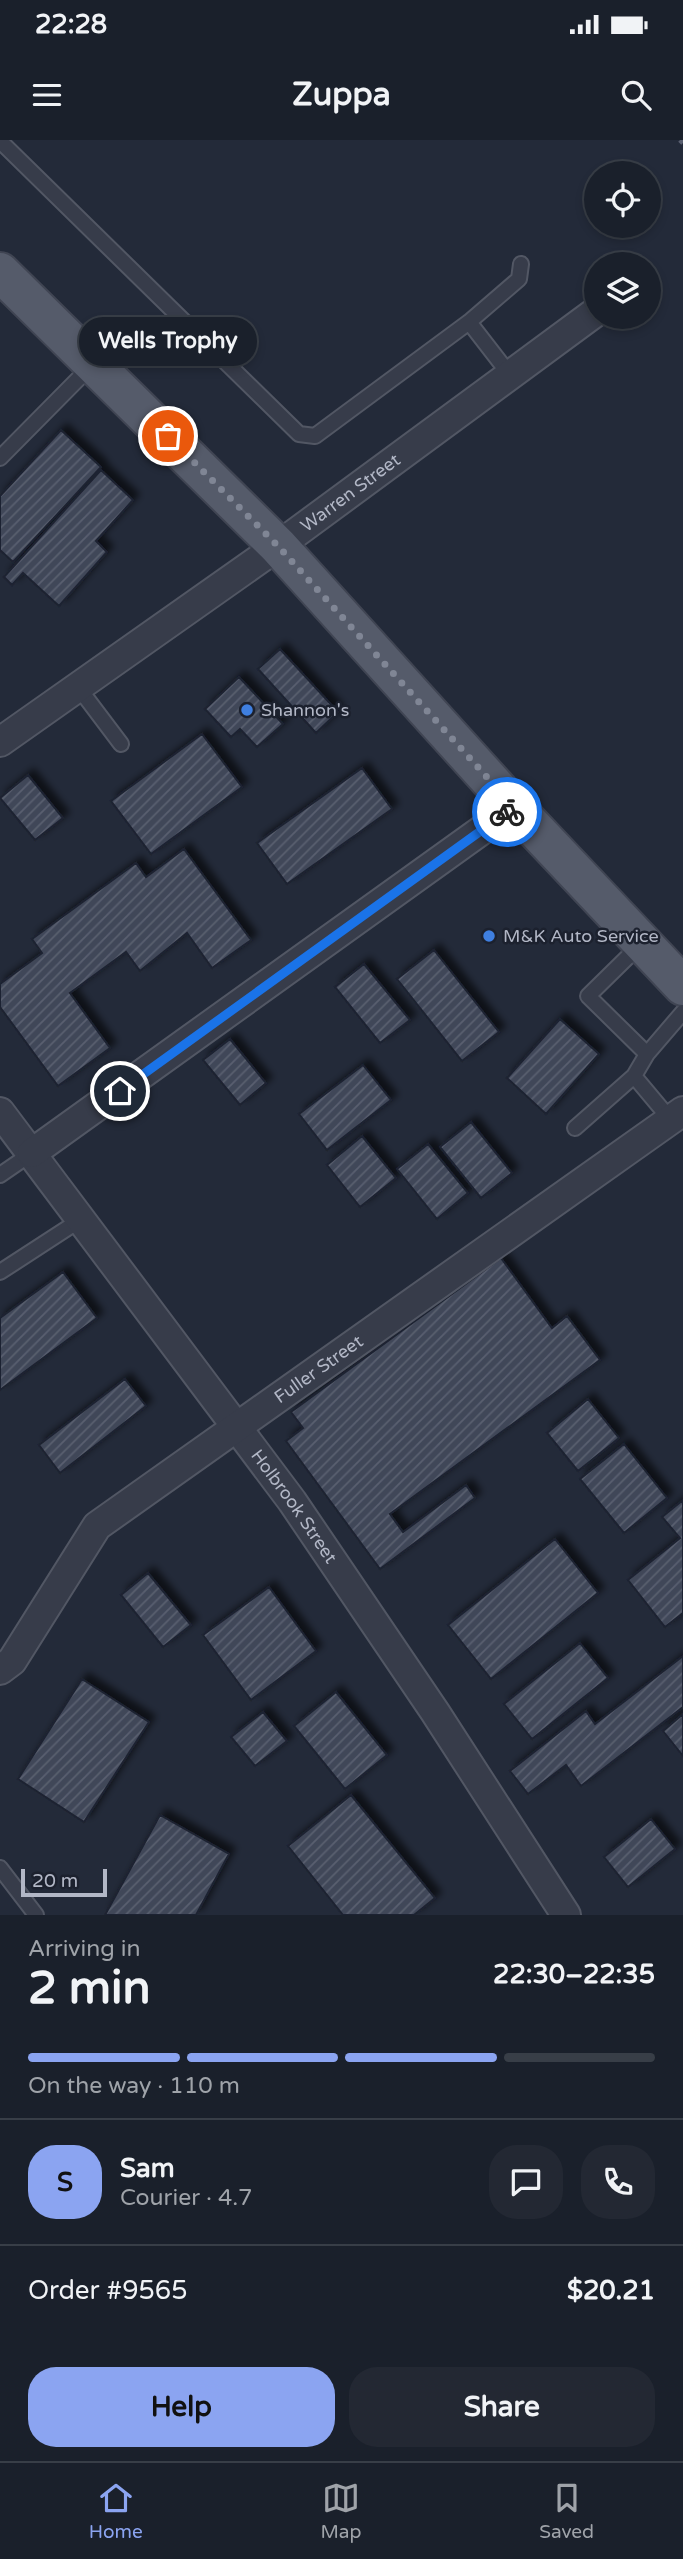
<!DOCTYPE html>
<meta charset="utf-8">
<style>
body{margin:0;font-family:"Varela Round",sans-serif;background:#232833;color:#f1f3f6;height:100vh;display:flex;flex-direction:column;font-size:26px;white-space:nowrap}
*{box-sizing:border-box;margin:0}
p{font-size:23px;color:#9fa3a9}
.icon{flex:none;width:38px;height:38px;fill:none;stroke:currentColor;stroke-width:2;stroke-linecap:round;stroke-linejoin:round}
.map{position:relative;height:1775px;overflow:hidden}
.drawer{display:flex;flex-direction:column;background:#1a202b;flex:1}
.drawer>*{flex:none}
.tools{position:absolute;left:584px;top:21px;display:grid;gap:14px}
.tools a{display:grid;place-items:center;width:77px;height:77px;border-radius:50%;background:#1a202b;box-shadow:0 4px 10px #0003,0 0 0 2px #383e47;font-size:35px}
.scale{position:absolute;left:21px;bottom:18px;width:86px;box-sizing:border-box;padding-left:7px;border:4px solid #b2b7c6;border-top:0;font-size:19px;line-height:24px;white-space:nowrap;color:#b2b7c6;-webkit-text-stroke:5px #1c212e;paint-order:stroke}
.pin{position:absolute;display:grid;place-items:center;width:60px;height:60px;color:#fff;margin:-30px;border:4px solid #fff;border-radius:50%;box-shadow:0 2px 7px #0007}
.courier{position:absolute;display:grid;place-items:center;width:70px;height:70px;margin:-35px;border:5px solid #1a73e8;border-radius:50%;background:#fff;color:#222;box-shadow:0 2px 9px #0007}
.bubble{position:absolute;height:49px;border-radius:24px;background:#1a202b;box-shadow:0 4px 10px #0003,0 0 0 2px #383e47;font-size:23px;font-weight:700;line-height:49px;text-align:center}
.summary em{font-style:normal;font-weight:700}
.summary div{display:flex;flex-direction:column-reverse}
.summary{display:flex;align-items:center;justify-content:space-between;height:119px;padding:0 28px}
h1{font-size:46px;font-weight:700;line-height:52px}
.bar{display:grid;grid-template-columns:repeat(4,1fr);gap:10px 7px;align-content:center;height:84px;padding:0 28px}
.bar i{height:9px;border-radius:5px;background:#383e47}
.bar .selected{background:#8ba4f1}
.bar p{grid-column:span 4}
.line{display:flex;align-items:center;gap:18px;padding:0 28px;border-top:2px solid #383e47}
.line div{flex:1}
.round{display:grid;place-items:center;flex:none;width:74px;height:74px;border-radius:28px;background:#232833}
.action{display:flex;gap:14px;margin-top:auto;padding:14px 28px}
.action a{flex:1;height:80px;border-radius:28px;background:#8ba4f1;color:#111;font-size:28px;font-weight:700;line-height:80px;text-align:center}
.action a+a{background:#232833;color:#f1f3f6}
.status{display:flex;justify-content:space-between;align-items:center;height:49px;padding:0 35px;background:#1a202b;direction:ltr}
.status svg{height:19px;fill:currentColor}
header{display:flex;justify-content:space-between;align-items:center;height:91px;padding:0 28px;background:#1a202b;font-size:32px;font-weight:700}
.tab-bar{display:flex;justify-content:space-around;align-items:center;height:98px;border-top:2px solid #383e47;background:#1a202b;font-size:19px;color:#9fa3a9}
.tab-bar a{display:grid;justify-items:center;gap:4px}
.tab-bar .selected{color:#8ba4f1}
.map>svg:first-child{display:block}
.building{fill:url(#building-hatch);stroke:#1e2330;stroke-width:2;filter:url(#shadow)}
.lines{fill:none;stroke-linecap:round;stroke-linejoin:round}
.service-casing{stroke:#525764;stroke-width:18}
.minor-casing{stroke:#525764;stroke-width:32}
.primary-casing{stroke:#404553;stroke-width:42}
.service{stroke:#373c4a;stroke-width:14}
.minor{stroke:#373c4a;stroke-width:28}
.primary{stroke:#555b6a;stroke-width:38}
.rail{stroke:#595f70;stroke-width:5;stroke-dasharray:7 7;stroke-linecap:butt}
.done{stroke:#808695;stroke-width:7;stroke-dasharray:0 12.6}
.route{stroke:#1a73e8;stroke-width:9}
.shop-dot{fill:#3f7fe0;stroke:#1c212e;stroke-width:2.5}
.labels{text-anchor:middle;stroke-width:5;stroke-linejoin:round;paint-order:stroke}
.street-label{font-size:18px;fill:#b2b7c6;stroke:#1c212e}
.poi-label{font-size:18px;fill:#b2b7c6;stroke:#1c212e;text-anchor:start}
</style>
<div class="status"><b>22:28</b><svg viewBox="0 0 49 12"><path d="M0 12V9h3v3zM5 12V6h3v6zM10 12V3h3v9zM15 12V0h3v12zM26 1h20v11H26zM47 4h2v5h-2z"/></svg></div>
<header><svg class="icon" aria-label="menu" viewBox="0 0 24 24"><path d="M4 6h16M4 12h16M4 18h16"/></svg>Zuppa<svg class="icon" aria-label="search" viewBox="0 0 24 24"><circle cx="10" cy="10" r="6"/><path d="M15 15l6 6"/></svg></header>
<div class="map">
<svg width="683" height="1775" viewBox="0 0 683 1775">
<defs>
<pattern id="building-hatch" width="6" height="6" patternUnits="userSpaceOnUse" patternTransform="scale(1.75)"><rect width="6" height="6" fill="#404759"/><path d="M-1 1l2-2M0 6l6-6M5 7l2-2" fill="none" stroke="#595f6f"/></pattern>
<filter id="shadow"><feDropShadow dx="6" dy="-6" stdDeviation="3.5" flood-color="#0009"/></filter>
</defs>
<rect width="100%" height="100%" fill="#232a39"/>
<path class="building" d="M 61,290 L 101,327 L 13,422 L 0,410 L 0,356 Z
M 101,330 L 133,360 L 96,401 L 107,412 L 59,466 L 23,433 L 12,445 L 4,437 Z
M 280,509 L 338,572 L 316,593 L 258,529 Z
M 239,537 L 283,584 L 257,607 L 240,589 L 231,597 L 205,569 Z
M 202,594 L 242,647 L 151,714 L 111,661 Z
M 362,628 L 392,669 L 287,744 L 257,703 Z
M 28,635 L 63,678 L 35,700 L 0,658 Z
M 184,709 L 251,800 L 212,828 L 187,793 L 140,831 L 126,812 L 70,853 L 110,908 L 58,946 L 0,867 L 0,844 L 42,813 L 32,799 L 136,723 L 146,737 Z
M 434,810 L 499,892 L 462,921 L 397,839 Z
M 364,824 L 410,880 L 380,903 L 335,847 Z
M 560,879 L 599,914 L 546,974 L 507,938 Z
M 230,899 L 266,943 L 240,965 L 203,920 Z
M 363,925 L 391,960 L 327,1010 L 299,974 Z
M 471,982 L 512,1033 L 481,1058 L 440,1007 Z
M 362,996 L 396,1038 L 360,1067 L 327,1025 Z
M 428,1004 L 468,1053 L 437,1079 L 397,1029 Z
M 501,1118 L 552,1188 L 567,1176 L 600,1220 L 390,1374 L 403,1392 L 466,1345 L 475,1358 L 380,1429 L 286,1301 L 303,1288 L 291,1272 Z
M 63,1132 L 97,1178 L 0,1250 L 0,1178 Z
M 125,1239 L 146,1266 L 60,1333 L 39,1305 Z
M 588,1259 L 619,1298 L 578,1331 L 547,1293 Z
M 624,1304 L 667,1358 L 624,1393 L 580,1339 Z
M 683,1360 L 683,1473 L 665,1487 L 628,1440 L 680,1398 L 662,1377 Z
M 555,1399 L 598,1453 L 491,1539 L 448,1485 Z
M 148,1433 L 191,1485 L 163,1507 L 121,1455 Z
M 269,1447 L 316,1511 L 251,1560 L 203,1495 Z
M 580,1503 L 608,1538 L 532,1599 L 504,1564 Z
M 683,1516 L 683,1567 L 581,1646 L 566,1625 L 528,1654 L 510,1631 L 586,1571 L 595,1584 Z
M 82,1539 L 149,1582 L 84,1682 L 18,1639 Z
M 336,1552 L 387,1615 L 345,1649 L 294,1586 Z
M 263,1572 L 287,1601 L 255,1626 L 231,1597 Z
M 683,1574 L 683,1616 L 663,1591 Z
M 351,1655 L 435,1758 L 414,1775 L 343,1775 L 288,1706 Z
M 160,1675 L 229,1714 L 196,1775 L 105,1775 Z
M 651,1679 L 675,1709 L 628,1747 L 604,1717 Z"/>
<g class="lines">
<g class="service-casing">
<path id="service" d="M 0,1 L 299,294 L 315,296 L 469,182 L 519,139 L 521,124
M 469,182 L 510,235
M 0,318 L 91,226
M 78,547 L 121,604
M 641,804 L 588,856 L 647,914 L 634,936 L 670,979
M 647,914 L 683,872
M 575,988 L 634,936
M 0,1035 L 32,1013
M 0,1132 L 80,1080
M 0,1728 L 36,1775"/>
</g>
<g class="minor-casing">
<g id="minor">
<path id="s1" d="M 0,602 L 278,406 L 597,171"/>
<path id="s2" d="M 0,972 L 292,1361 L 435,1572 L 566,1775"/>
<path d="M 32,1013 L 514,667"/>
<path id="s3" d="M 0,1530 L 12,1521 L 97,1386 L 683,971"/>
</g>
</g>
<g class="primary-casing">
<path id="primary" d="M 0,132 L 278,406 L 514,667 L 683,846"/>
</g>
<use href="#service" class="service"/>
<use href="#minor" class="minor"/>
<use href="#primary" class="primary"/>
<path class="rail" d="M 680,0 L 683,3"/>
</g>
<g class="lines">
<path class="done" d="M 168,296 L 278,406 L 514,667 L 507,672"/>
<path class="route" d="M 120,951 L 507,672"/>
</g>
<g class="shop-dot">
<circle cx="247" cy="570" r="7"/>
<circle cx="489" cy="796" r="7"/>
</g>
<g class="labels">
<g class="street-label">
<text dy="6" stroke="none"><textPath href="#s1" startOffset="430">Warren Street</textPath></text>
<text dy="6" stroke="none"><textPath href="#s3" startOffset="446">Fuller Street</textPath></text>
<text dy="6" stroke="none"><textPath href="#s2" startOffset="492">Holbrook Street</textPath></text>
</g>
<g class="poi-label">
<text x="261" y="576">Shannon's</text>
<text x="503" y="802">M&amp;K Auto Service</text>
</g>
</g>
</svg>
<div class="tools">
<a><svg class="icon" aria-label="locate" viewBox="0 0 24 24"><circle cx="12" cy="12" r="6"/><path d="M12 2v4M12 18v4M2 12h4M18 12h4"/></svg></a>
<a><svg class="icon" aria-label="layers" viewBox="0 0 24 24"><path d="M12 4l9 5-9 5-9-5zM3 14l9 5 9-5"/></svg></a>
</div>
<div class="scale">20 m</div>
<div class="pin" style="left:168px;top:296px;background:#ea580c"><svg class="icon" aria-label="bag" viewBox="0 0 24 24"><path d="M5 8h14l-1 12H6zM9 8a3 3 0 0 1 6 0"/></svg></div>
<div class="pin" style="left:120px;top:951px;background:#1f2937"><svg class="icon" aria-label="home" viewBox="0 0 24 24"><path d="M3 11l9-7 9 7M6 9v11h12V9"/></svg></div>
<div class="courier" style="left:507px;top:672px"><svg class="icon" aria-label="bike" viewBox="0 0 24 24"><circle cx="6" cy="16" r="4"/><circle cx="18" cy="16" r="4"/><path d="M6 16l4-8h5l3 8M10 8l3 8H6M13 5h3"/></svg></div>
<div class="bubble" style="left:79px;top:177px;width:178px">Wells Trophy</div>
</div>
<section class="drawer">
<div class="summary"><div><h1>2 min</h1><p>Arriving in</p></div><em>22:30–22:35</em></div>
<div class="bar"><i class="selected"></i><i class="selected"></i><i class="selected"></i><i></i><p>On the way · 110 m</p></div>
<div class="line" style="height:126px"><b class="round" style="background:#8ba4f1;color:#111">S</b><div><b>Sam</b><p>Courier · 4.7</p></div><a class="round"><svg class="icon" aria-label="chat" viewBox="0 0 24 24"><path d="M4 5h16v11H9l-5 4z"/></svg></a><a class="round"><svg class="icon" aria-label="phone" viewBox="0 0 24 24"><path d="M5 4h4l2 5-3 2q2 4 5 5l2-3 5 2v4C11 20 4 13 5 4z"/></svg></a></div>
<div class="line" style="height:91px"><div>Order #9565</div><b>$20.21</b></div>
<div class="action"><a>Help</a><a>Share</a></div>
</section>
<nav class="tab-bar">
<a class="selected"><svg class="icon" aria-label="home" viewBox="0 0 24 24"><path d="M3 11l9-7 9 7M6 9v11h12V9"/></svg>Home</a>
<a><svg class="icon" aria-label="map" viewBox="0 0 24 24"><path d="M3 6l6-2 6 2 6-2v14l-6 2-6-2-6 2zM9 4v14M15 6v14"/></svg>Map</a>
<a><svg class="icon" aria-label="saved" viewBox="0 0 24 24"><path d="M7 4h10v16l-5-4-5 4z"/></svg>Saved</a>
</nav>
